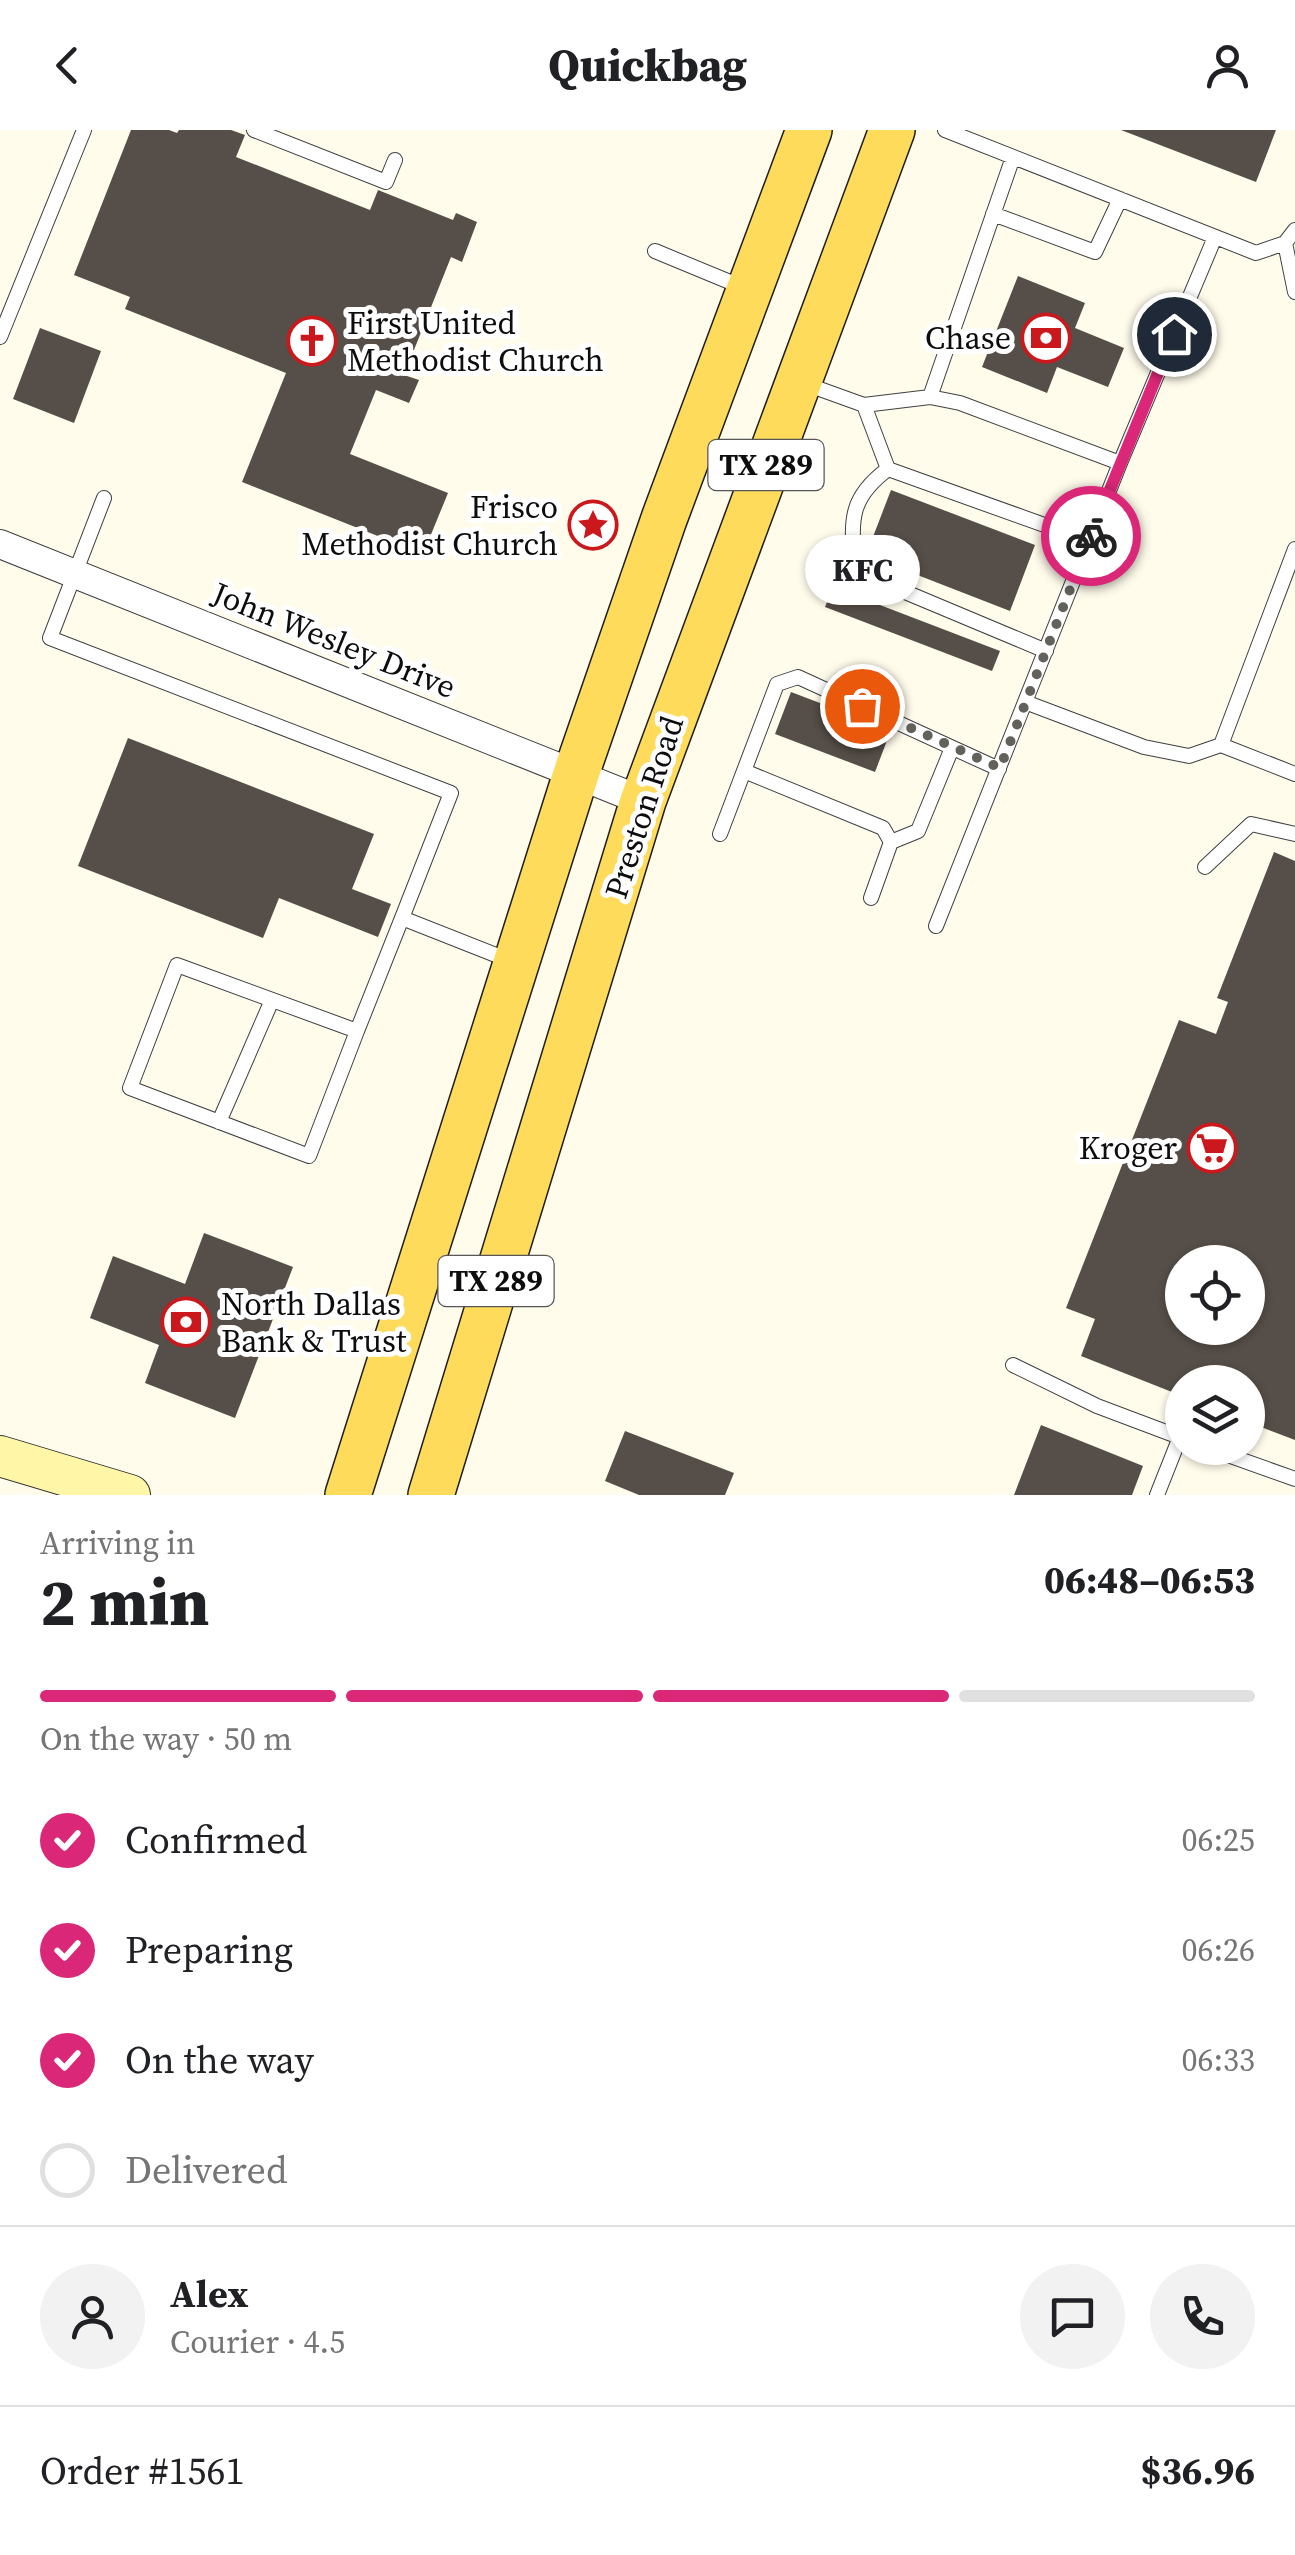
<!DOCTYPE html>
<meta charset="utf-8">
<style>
body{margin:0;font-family:"Source Serif 4",serif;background:#f2f2f2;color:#202124;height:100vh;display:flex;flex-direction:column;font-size:38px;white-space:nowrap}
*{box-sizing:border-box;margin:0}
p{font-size:32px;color:#757577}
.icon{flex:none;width:55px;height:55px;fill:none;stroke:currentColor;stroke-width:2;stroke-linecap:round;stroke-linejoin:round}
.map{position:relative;height:1365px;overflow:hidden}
.drawer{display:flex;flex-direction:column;background:#fff;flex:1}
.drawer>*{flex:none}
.controls{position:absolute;left:1165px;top:1115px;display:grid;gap:20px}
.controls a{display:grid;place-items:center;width:100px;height:100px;border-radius:50%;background:#fff;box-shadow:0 2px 8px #0004;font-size:50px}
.pin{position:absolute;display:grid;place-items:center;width:85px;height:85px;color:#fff;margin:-42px;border:5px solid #fff;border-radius:50%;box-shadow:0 2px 10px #0007}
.courier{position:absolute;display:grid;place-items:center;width:100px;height:100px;margin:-50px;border:8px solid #db2777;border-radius:50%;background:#fff;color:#222;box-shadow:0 2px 12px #0007}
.bubble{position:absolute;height:70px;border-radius:35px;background:#fff;box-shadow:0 2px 8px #0004;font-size:32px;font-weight:800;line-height:70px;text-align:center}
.summary em{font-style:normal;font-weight:800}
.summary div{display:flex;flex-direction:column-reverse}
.summary{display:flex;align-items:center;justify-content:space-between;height:170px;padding:0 40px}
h1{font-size:65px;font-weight:800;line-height:75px}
.bar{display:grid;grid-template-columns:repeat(4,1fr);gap:15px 10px;align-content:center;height:120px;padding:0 40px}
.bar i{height:12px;border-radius:8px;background:#e0e0e0}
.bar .on{background:#db2777}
.bar p{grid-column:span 4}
.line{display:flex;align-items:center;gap:25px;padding:0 40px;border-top:2px solid #e0e0e0}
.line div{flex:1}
.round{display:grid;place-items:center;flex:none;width:105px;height:105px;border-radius:52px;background:#f2f2f2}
ol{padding:0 40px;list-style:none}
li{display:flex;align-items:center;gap:30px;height:110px}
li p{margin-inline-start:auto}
li .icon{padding:10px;border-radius:50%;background:#db2777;color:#fff;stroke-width:4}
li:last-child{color:#757577}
li i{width:55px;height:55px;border:5px solid #e0e0e0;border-radius:50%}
header{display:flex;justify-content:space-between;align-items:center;height:130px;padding:0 40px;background:#fff;font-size:45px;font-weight:800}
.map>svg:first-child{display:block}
.building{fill:#564e48;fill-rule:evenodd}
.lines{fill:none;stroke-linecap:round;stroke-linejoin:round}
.lane-casing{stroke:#404040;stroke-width:16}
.street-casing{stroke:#404040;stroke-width:30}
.secondary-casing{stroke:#2f2f2f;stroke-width:42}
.primary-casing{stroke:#1e1e1e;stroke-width:48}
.lane{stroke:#fff;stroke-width:14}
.street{stroke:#fff;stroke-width:28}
.secondary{stroke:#fff7a7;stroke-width:40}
.primary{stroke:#ffdb5c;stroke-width:45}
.done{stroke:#62615b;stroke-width:10;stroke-dasharray:0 18}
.route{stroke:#db2777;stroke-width:12}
.labels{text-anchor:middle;stroke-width:10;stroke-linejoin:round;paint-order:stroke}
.shield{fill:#fff;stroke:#565656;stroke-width:2.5}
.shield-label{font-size:30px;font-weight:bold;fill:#0d0d0d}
.poi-label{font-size:32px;fill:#0d0d0d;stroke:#fff;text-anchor:end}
.street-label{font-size:32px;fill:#0d0d0d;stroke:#fff}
</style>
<header><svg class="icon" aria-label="back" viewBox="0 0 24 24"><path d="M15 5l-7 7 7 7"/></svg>Quickbag<svg class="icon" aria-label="person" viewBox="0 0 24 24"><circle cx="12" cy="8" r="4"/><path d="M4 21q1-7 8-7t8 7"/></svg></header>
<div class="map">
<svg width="1295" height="1365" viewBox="0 0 1295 1365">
<rect width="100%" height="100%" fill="#fffcec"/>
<path class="building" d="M 131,0 L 169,0 L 177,3 L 179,0 L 231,0 L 245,5 L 236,27 L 370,80 L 378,60 L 453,90 L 456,83 L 477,92 L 462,132 L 451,127 L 404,245 L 419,250 L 409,273 L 376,260 L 350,324 L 448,363 L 423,424 L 242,352 L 286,243 L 125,179 L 130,167 L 74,145 Z
M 1121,0 L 1276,0 L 1256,52 Z
M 1018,146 L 1085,173 L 1075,198 L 1124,218 L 1108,257 L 1057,237 L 1047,263 L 982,237 Z
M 40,198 L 101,221 L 74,293 L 13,269 Z
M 891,360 L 1035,415 L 1010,481 L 866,425 Z
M 833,457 L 1000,521 L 992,541 L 825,477 Z
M 791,562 L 891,600 L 875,642 L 775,604 Z
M 128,608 L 374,704 L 352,759 L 391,774 L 378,807 L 279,768 L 263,808 L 78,736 Z
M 1274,722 L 1295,731 L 1295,1310 L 1248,1292 L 1248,1252 L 1182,1252 L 1182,1266 L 1081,1226 L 1095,1189 L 1066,1178 L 1179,890 L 1216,904 L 1228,872 L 1217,868 ZM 1182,1132 L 1248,1132 L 1248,1198 L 1182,1198 Z
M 204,1103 L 293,1137 L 235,1288 L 145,1253 L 159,1215 L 90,1188 L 113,1126 L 185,1154 Z
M 1041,1295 L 1143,1336 L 1132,1365 L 1014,1365 Z
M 625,1301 L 734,1343 L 725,1365 L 639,1365 L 605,1351 Z"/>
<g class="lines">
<g class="lane-casing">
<path id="lane" d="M 254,0 L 386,52 L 395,30
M 945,0 L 1256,123 L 1285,113 L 1295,100
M 993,84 L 1095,122 L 1120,69
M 1285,113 L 1295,162
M 655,121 L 742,157
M 0,207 L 84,0
M 803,253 L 864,275 L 930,267 L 960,273 L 1120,333
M 930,267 L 1013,27
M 864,275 L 888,339
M 104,368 L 50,508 L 451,663 L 402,788 L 511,831
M 1295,419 L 1221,615 L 1295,644
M 1046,521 L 855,441 C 852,394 846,370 888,339 L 1089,411
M 1025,572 L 1144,617 L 1189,626 L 1221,615
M 744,641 L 883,698 L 891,712 L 871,768
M 720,704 L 777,554 L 798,547 L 999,639
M 891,712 L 918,701 L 952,618
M 1205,737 L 1251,694 L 1295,704
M 936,796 L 1120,333 L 1215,107
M 357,901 L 309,1026 L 130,958 L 177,835 L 357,901 L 402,788
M 219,992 L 272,870
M 1013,1235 L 1097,1276 L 1182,1308
M 1208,1318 L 1295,1349
M 1157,1365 L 1180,1307"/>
</g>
<g class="street-casing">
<path id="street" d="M 0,414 L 643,671"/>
</g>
<g class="secondary-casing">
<path id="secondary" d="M 0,1326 L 130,1365"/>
</g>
<g class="primary-casing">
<path id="primary" d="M 348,1365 L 576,644 L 664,389 L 809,0
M 431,1365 L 643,671 L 892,0"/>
</g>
<use href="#lane" class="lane"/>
<use href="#street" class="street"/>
<use href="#secondary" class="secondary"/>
<use href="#primary" class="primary"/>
</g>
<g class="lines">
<path class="done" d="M 862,576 L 1000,638 L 1091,406"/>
<path class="route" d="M 1091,406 L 1174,204"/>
</g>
<defs>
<g id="bank-ring" transform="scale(2.5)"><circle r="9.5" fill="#fff" stroke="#ca181c" stroke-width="1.5"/><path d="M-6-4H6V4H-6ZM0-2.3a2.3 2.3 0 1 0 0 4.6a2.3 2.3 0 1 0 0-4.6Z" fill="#ca181c"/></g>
<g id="church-ring" transform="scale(2.5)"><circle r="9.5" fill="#fff" stroke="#ca181c" stroke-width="1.5"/><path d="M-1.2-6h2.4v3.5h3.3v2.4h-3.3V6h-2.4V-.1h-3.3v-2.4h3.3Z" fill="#ca181c"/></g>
<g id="sight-ring" transform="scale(2.5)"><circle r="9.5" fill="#fff" stroke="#ca181c" stroke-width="1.5"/><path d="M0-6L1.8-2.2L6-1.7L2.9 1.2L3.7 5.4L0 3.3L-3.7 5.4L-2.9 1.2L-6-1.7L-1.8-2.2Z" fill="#ca181c"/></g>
<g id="supermarket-ring" transform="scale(2.5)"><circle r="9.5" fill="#fff" stroke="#ca181c" stroke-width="1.5"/><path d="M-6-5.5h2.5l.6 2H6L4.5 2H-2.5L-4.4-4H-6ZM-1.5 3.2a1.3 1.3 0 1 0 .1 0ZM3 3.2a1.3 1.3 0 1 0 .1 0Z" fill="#ca181c"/></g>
</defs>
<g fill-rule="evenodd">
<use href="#bank-ring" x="1046" y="208"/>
<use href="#church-ring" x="312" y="211"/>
<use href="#sight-ring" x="593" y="395"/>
<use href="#supermarket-ring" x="1212" y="1018"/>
<use href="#bank-ring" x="186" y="1192"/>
</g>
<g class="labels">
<g class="shield">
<rect x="708.5" y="310" width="115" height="50" rx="8"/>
<rect x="438.5" y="1126" width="115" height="50" rx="8"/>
</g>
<g class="shield-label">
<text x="766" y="345">TX 289</text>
<text x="496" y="1161">TX 289</text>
</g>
<g class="poi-label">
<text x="347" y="204" text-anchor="start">First United<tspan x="347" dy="37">Methodist Church</tspan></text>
<text x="1011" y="219">Chase</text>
<text x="558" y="388">Frisco<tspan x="558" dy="37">Methodist Church</tspan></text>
<text x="1177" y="1029">Kroger</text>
<text x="221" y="1185" text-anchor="start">North Dallas<tspan x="221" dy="37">Bank &amp; Trust</tspan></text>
</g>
<g class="street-label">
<text transform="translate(334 510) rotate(22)" y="11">John Wesley Drive</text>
<text transform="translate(644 677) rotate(-72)" y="11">Preston Road</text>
</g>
</g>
</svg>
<div class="controls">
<a><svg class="icon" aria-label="locate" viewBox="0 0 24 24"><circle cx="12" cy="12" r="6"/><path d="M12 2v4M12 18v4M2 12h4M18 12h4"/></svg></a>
<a><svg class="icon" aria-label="layers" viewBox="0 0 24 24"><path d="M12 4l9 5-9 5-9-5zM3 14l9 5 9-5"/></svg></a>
</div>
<div class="pin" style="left:862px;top:576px;background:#ea580c"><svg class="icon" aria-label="bag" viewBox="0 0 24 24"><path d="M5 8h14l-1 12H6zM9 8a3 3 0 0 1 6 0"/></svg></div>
<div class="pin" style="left:1174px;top:204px;background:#1f2937"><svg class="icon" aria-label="home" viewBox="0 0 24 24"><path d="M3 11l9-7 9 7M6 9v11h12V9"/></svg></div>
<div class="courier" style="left:1091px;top:406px"><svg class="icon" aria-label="bike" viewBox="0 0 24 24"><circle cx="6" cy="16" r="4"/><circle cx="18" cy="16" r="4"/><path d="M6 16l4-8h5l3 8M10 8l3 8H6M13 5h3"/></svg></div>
<div class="bubble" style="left:805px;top:405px;width:115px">KFC</div>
</div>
<section class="drawer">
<div class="summary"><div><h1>2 min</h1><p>Arriving in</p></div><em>06:48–06:53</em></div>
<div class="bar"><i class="on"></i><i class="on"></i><i class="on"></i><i></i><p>On the way · 50 m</p></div>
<ol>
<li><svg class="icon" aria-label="check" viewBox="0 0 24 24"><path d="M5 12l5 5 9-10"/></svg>Confirmed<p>06:25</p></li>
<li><svg class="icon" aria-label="check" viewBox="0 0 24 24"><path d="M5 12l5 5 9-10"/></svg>Preparing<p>06:26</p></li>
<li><svg class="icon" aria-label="check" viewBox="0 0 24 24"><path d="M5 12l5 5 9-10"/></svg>On the way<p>06:33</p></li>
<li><i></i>Delivered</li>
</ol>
<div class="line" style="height:180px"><a class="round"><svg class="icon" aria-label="person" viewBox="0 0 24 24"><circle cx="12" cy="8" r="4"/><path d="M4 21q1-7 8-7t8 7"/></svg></a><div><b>Alex</b><p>Courier · 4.5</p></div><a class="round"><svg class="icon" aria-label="chat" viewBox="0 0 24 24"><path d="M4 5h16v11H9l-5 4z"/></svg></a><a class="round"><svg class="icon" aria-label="phone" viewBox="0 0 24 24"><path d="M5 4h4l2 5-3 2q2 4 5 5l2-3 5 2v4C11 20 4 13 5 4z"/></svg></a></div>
<div class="line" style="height:130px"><div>Order #1561</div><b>$36.96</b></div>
</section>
